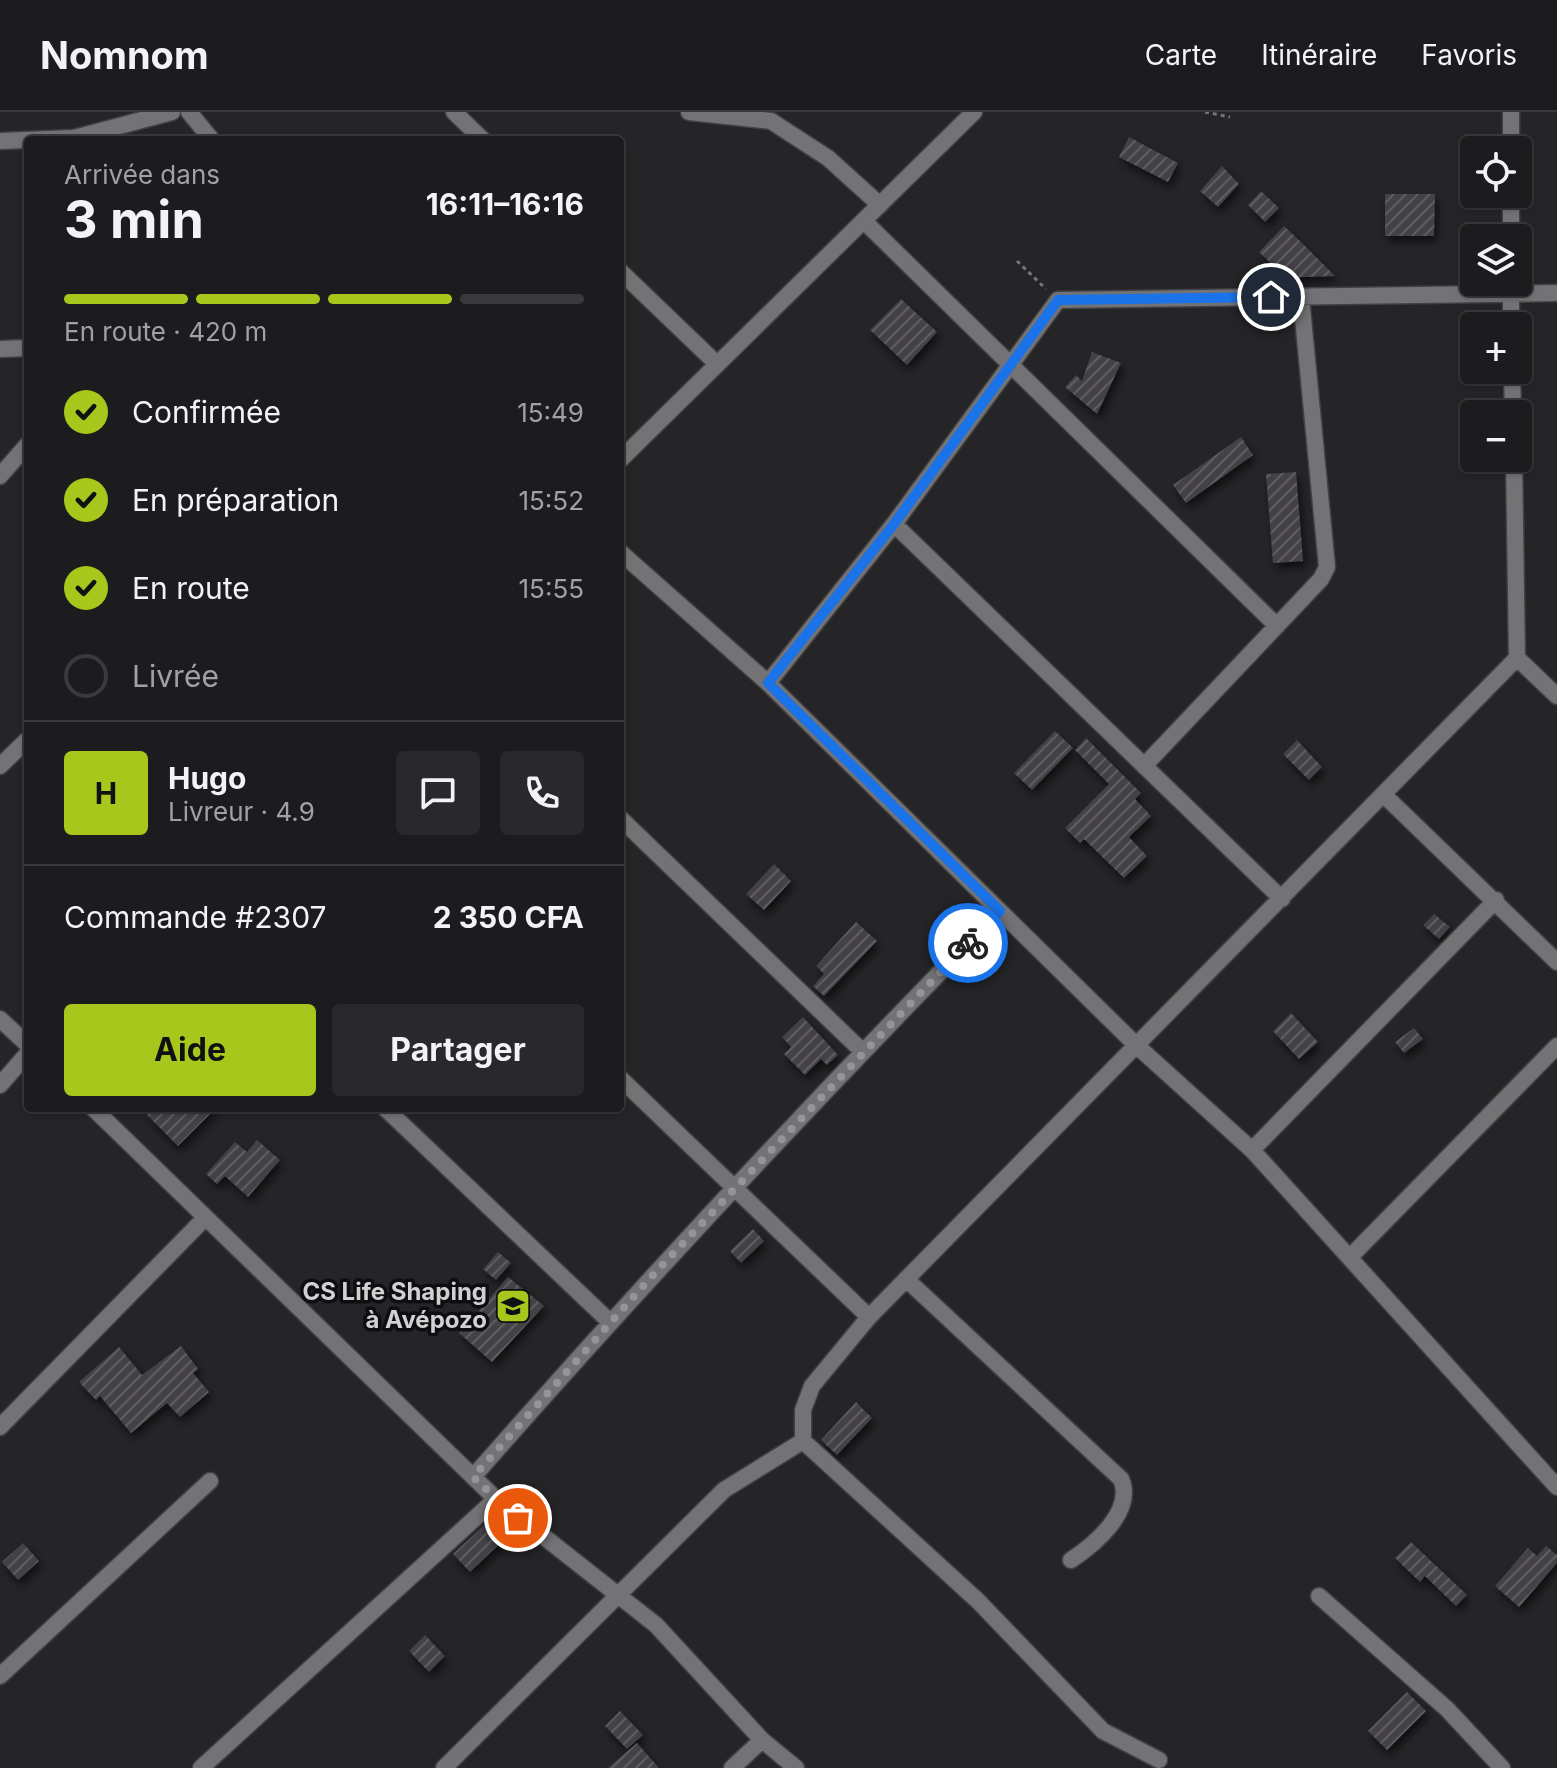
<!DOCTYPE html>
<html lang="fr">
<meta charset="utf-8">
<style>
body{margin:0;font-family:Inter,sans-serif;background:#29282a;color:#f1f3f6;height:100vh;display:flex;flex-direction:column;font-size:30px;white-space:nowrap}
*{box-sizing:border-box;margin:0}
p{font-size:26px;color:#a0a1a4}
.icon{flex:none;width:44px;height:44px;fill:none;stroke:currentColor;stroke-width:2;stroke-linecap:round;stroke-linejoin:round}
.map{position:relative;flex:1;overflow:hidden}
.sheet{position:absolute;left:24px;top:24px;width:600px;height:976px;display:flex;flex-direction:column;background:#1c1b1d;border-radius:8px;box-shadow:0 2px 6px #0004,0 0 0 2px #3a393b}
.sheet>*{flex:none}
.buttons{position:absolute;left:1460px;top:24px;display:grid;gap:16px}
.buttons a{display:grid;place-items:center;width:72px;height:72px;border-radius:8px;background:#1c1b1d;box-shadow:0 2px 6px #0004,0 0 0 2px #3a393b;font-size:40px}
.pin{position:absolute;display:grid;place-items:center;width:68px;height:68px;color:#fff;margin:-34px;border:4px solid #fff;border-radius:50%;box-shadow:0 2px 8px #0007}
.courier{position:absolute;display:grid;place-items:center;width:80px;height:80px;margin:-40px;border:6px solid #1a73e8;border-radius:50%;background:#fff;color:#222;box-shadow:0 2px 10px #0007}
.headline em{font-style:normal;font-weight:700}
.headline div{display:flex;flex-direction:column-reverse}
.headline{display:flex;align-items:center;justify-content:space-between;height:136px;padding:0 40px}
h1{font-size:52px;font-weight:700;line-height:60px}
.bar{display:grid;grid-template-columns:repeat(4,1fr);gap:12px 8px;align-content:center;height:96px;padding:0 40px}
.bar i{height:10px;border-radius:6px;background:#3a393b}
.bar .current{background:#a8c71d}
.bar p{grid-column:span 4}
.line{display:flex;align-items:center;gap:20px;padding:0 40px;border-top:2px solid #3a393b}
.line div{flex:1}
.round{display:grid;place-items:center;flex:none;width:84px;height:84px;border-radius:8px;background:#29282a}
ol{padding:0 40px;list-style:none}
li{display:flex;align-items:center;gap:24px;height:88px}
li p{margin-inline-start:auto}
li .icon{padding:8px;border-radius:50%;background:#a8c71d;color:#111;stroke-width:4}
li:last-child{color:#a0a1a4}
li i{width:44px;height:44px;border:4px solid #3a393b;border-radius:50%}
.action{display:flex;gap:16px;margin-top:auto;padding:16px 40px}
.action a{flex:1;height:92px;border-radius:8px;background:#a8c71d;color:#111;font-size:32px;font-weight:700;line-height:92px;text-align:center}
.action a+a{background:#29282a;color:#f1f3f6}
header{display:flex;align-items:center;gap:48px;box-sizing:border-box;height:112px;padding:0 40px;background:#1c1b1d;border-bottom:2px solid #3a393b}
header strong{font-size:38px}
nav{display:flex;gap:44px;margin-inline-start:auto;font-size:28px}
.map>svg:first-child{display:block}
.building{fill:url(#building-hatch);filter:url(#shadow)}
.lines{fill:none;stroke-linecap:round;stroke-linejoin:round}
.minor-casing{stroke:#414042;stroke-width:19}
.tertiary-casing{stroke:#414042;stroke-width:19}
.path{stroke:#777779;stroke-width:3;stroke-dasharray:4 4;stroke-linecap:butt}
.minor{stroke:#737275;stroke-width:16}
.tertiary{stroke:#737275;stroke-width:16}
.done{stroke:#959497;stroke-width:8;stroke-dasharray:0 14.4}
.route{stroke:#1a73e8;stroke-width:10}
.labels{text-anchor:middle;stroke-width:7;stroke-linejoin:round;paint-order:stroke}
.poi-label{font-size:24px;font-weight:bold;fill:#d1d1d3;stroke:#0e0d0f;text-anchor:end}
</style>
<header>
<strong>Nomnom</strong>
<nav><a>Carte</a><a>Itinéraire</a><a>Favoris</a></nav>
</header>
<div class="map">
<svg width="1557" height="1656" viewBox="0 0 1557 1656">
<defs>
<pattern id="building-hatch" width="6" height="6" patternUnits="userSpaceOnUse" patternTransform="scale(2)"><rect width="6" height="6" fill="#444346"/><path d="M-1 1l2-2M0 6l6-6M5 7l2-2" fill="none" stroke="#5e5d60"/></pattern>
<filter id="shadow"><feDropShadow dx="3" dy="5.5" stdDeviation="4" flood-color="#0009"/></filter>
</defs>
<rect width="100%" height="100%" fill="#252427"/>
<path class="building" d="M 1129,25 L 1178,51 L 1168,70 L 1119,45 Z
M 1222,54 L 1239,72 L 1218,95 L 1200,79 Z
M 1261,79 L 1279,96 L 1265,110 L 1248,93 Z
M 1385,82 L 1435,82 L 1434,124 L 1385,124 Z
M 1284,114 L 1304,133 L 1335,164 L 1277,166 L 1276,156 L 1259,140 Z
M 901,187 L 937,220 L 907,253 L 870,218 Z
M 1092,240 L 1121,251 L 1097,302 L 1065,275 L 1076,263 L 1082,269 Z
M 1241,325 L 1253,343 L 1186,391 L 1173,373 Z
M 1296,360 L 1303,449 L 1273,451 L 1266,362 Z
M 1055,619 L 1073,636 L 1032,678 L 1014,661 Z
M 1086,626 L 1141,681 L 1135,687 L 1151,704 L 1129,725 L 1147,744 L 1124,766 L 1084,727 L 1080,731 L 1065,716 L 1109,672 L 1075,638 Z
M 1297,628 L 1322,655 L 1309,668 L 1283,642 Z
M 774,752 L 791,769 L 764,798 L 746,782 Z
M 1434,802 L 1450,815 L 1439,827 L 1423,813 Z
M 856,810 L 877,829 L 824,884 L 813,874 L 824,862 L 816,854 Z
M 1291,901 L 1318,930 L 1299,947 L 1273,919 Z
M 803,905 L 838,943 L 827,953 L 821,947 L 805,963 L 784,942 L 791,935 L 782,925 Z
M 1414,916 L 1423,927 L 1404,941 L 1395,930 Z
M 154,996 L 216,996 L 178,1034 L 147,1003 Z
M 257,1028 L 280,1048 L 248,1085 L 225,1064 L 217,1072 L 206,1062 L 235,1030 L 247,1040 Z
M 753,1117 L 764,1129 L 741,1151 L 730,1139 Z
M 498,1140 L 511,1151 L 496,1168 L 483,1157 Z
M 508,1165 L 544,1194 L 492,1250 L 459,1221 Z
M 181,1234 L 198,1257 L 193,1261 L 209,1280 L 180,1305 L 167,1291 L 131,1321 L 100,1284 L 96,1288 L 79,1270 L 119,1235 L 142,1263 Z
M 856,1290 L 872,1306 L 837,1343 L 821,1328 Z
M 492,1406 L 509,1423 L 470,1460 L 453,1442 Z
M 1411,1430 L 1467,1483 L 1456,1494 L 1425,1464 L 1420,1470 L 1395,1446 Z
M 23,1431 L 39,1449 L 18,1468 L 2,1450 Z
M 1546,1434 L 1557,1443 L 1557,1451 L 1519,1495 L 1495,1474 L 1528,1436 L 1537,1444 Z
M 425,1523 L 445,1544 L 429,1560 L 409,1539 Z
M 1407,1580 L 1426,1599 L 1387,1638 L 1368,1619 Z
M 620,1599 L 643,1623 L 627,1637 L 605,1614 Z
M 637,1631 L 659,1656 L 608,1656 Z"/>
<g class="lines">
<g class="minor-casing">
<path id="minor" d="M 189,0 L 212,28
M 454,0 L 483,28
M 689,0 L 771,9 L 828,46 L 880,93
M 0,29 L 74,26 L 172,0
M 1511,38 L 1511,0
M 865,110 L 1277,514
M 1511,126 L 1511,82
M 620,159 L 717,252
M 1511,170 L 1511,214
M 0,237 L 28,236
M 1512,258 L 1513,302
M 0,364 L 28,332
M 894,412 L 1282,787
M 620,440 L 768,571 L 1136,933 L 1252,1038 L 1557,1375
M 1517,546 L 1557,584
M 768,571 L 894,412 L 1058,188 L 1557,181
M 0,654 L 28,627
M 1144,654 L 1321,467 L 1327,455 L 1301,185
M 1384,683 L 1557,850
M 620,706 L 862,939
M 0,907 L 28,933
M 620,966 L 869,1205
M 93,996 L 496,1387 L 656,1513 L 762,1628 L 796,1656
M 385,996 L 610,1210
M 1252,1038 L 1496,788
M 1351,1144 L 1557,934
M 906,1167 L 1121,1367 C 1135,1399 1094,1433 1071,1448
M 0,1315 L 205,1106
M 473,1365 C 643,1171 819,983 1000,799
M 1319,1484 L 1447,1597 L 1502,1656
M 0,1564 L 210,1369
M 1159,1648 L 1103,1619 L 978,1489 L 803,1329 L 803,1298 L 812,1274 L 869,1205 L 1517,546 L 1514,346
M 201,1656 L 496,1387
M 444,1656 L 724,1378 L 803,1329
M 732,1656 L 762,1628"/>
</g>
<g class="tertiary-casing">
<path id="tertiary" d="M 620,348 L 974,0
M 0,973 L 28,941"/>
</g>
<path class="path" d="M 1205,0 L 1230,5
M 1017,149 L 1046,177"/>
<use href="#minor" class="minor"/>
<use href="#tertiary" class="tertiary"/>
</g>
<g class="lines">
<path class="done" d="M 518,1406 L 473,1365 L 652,1164 L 968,831"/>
<path class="route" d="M 968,831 L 1000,799 L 768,571 L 894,412 L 1058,188 L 1271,185"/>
</g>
<defs>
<g id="school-square" transform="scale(1.8)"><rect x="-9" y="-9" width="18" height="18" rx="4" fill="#a8c71d" stroke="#0e0d0f"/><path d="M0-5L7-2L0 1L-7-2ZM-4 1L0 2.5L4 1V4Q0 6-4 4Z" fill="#111"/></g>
</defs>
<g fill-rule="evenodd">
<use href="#school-square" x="513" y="1194"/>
</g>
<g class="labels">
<g class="poi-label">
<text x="487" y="1188">CS Life Shaping<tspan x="487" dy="28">à Avépozo</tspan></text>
</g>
</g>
</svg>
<div class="buttons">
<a><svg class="icon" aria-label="locate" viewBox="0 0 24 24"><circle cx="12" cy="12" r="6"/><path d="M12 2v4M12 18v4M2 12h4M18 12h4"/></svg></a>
<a><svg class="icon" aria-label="layers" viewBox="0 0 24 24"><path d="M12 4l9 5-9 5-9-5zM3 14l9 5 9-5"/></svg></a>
<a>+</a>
<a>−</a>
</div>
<div class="pin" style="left:518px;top:1406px;background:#ea580c"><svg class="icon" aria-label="bag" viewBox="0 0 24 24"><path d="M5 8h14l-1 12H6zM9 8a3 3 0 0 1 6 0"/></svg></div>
<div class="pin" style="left:1271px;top:185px;background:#1f2937"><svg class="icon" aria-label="home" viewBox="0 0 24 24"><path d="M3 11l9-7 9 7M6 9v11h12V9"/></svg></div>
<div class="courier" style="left:968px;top:831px"><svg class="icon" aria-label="bike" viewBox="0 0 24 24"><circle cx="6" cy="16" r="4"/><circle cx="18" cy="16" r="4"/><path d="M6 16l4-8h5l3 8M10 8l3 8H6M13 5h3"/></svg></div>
<section class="sheet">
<div class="headline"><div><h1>3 min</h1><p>Arrivée dans</p></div><em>16:11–16:16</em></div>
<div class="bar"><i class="current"></i><i class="current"></i><i class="current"></i><i></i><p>En route · 420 m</p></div>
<ol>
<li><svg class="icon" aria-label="check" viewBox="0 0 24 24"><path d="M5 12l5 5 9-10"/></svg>Confirmée<p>15:49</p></li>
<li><svg class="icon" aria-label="check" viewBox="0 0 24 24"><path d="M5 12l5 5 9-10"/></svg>En préparation<p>15:52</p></li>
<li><svg class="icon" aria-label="check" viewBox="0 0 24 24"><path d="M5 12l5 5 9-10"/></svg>En route<p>15:55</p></li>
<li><i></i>Livrée</li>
</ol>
<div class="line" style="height:144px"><b class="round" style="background:#a8c71d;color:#111">H</b><div><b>Hugo</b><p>Livreur · 4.9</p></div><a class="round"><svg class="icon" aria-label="chat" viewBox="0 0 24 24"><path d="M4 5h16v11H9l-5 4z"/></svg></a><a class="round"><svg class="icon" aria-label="phone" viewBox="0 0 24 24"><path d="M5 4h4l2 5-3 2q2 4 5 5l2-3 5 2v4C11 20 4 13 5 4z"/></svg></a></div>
<div class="line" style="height:104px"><div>Commande #2307</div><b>2 350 CFA</b></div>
<div class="action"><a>Aide</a><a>Partager</a></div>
</section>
</div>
